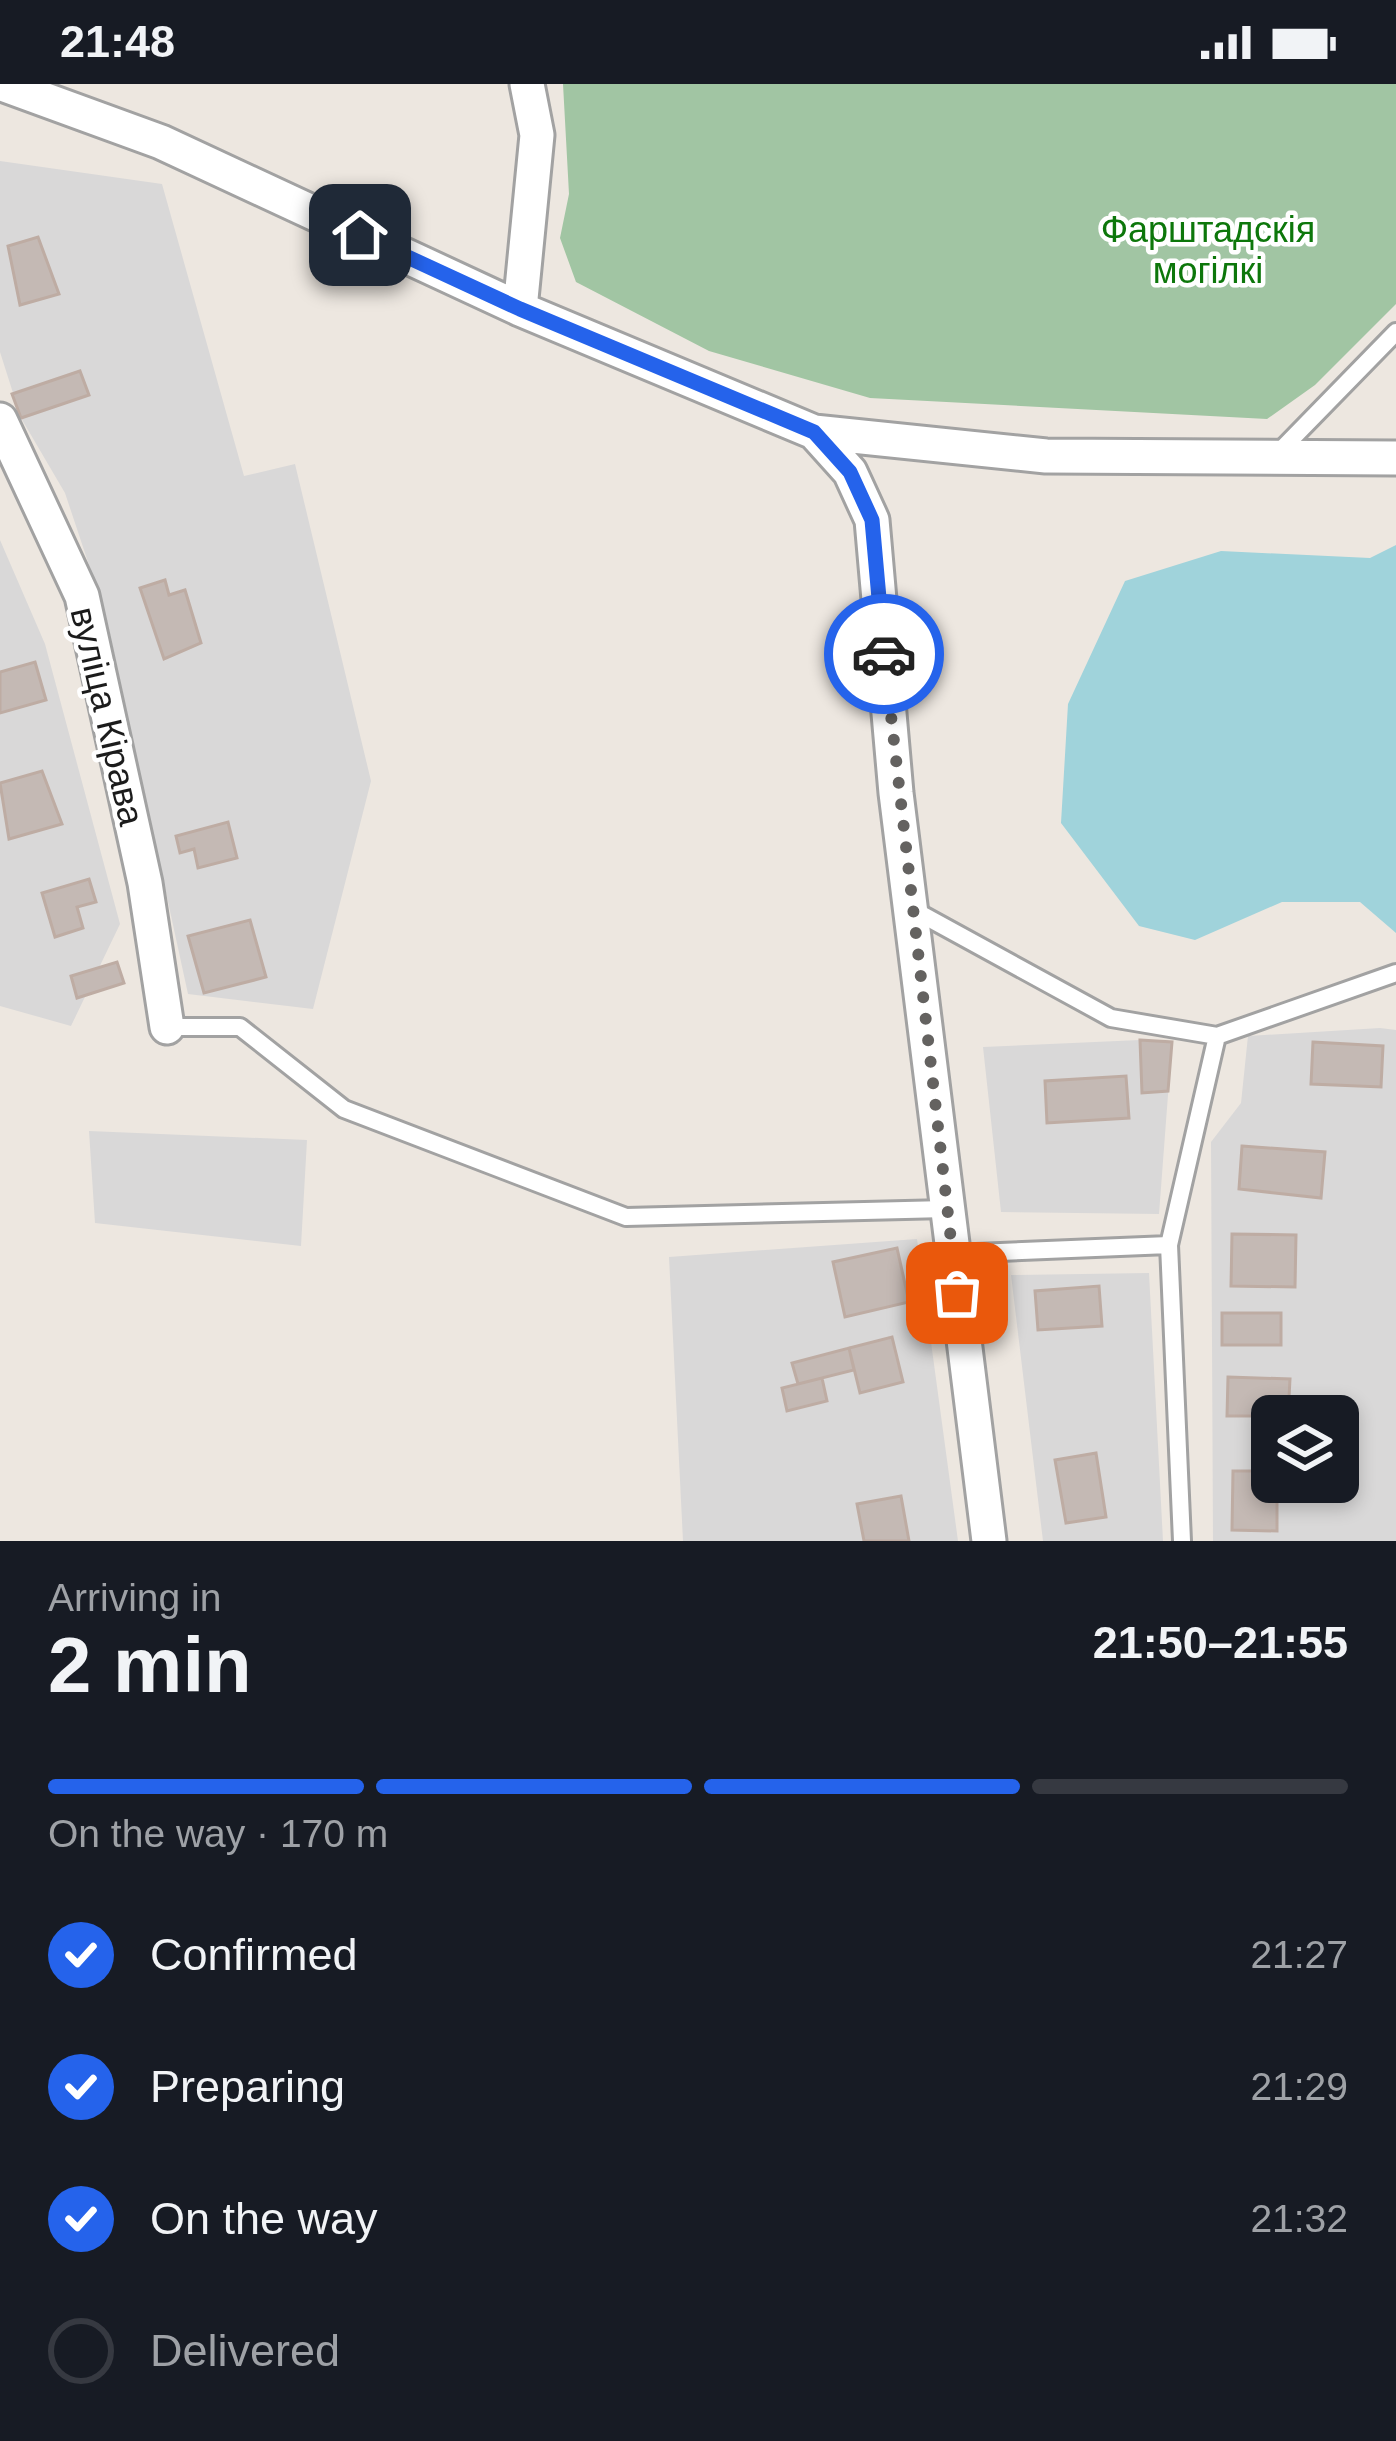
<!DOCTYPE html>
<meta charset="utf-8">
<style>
body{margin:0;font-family:Helvetica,sans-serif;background:#20242c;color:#f1f3f6;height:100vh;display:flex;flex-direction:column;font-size:45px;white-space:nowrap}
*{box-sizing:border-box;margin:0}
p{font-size:39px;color:#9ea1a6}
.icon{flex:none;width:66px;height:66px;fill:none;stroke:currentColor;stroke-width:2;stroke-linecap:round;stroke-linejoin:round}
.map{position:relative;height:1457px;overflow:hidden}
.details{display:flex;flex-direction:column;background:#171b24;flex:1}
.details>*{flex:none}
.controls{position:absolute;left:1251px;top:1311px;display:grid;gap:24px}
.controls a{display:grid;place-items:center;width:108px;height:108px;border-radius:18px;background:#171b24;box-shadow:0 6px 18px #0003;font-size:60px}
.pin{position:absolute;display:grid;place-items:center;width:102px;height:102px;color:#fff;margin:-51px;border-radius:24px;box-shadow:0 6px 18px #0006}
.courier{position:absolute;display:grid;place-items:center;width:120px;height:120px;margin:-60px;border:9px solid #2563eb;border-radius:50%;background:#fff;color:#222;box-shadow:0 3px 15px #0007}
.overview em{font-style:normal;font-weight:800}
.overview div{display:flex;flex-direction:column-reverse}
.overview{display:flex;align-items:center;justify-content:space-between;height:204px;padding:0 48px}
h1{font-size:78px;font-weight:800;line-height:90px}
.bar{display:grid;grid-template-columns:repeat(4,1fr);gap:18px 12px;align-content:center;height:144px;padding:0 48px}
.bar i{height:15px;border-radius:9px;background:#363941}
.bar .selected{background:#2563eb}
.bar p{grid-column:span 4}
ol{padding:0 48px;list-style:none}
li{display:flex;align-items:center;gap:36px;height:132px}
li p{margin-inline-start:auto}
li .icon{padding:12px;border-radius:50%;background:#2563eb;color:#fff;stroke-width:4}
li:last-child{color:#9ea1a6}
li i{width:66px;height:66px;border:6px solid #363941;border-radius:50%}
.status{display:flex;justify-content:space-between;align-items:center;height:84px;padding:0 60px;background:#171b24;direction:ltr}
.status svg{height:33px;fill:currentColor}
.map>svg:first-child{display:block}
.residential{fill:#d9d8d8;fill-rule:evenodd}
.cemetery{fill:#a1c5a3}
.water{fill:#a0d3db}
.building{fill:#c4b9b4;stroke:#beaca3;stroke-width:3}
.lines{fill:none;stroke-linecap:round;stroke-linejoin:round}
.lane-casing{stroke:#a2a2a2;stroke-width:22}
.street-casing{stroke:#a2a2a2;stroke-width:39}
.lane{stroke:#fff;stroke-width:16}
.street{stroke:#fff;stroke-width:33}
.done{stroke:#646260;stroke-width:12;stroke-dasharray:0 21.6}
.route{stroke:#2563eb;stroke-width:15}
.labels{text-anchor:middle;stroke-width:9;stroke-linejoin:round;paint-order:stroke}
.park-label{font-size:36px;fill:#0d770b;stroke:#fff}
.street-label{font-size:36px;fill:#1b1b1b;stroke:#fff}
</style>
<div class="status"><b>21:48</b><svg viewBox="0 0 49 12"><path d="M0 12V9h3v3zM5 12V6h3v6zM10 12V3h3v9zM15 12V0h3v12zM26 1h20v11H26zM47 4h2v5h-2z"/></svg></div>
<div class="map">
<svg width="1396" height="1457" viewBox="0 0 1396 1457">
<rect width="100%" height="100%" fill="#ede7e0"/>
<path class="residential" d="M 0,77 L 162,100 L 244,392 L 295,380 L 371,697 L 313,925 L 188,910 L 106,532 L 65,409 L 21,334 L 0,268 Z
M 0,456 L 45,560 L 120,840 L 71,942 L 0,922 Z
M 1380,944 L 1396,946 L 1396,1457 L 1213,1457 L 1211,1058 L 1241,1019 L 1248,952 ZM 1272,1332 L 1338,1332 L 1338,1398 L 1272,1398 Z
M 1140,956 L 1172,958 L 1159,1130 L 1001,1128 L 983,963 Z
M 89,1047 L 307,1056 L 301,1162 L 95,1139 Z
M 917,1155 L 958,1457 L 683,1457 L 669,1173 Z
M 1149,1189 L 1163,1457 L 1043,1457 L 1011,1191 Z"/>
<path class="cemetery" d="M 563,0 L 1396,0 L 1396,220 L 1315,301 L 1267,335 L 870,314 L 709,267 L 576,198 L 560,154 L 569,110 Z"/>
<path class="water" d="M 1396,461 L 1396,849 L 1360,818 L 1282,818 L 1195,856 L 1139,842 L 1061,739 L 1068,620 L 1125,497 L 1221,467 L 1370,474 Z"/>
<path class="building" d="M 38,153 L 59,210 L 20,221 L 8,162 Z
M 80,287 L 89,311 L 21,334 L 12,310 Z
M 165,496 L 169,511 L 185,506 L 201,559 L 164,575 L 140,504 Z
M 35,578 L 46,616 L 0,629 L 0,588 Z
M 42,687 L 62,740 L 9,755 L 0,699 Z
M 228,738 L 237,774 L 198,784 L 194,765 L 180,769 L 176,752 Z
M 89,795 L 96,818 L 77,823 L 83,844 L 55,853 L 42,809 Z
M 250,836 L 266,893 L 204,909 L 188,852 Z
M 117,878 L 124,899 L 77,914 L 71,892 Z
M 1140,956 L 1172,958 L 1168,1007 L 1142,1009 Z
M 1313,958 L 1383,962 L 1381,1003 L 1311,1000 Z
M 1126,992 L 1129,1034 L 1047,1039 L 1045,997 Z
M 1242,1062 L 1325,1068 L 1321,1114 L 1239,1105 Z
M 1232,1150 L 1296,1151 L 1295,1203 L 1231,1202 Z
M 897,1164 L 909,1218 L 845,1233 L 833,1178 Z
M 1099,1202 L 1102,1242 L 1038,1246 L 1035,1207 Z
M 1222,1229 L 1281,1229 L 1281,1261 L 1222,1261 Z
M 892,1253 L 903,1298 L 860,1309 L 849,1264 Z
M 849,1264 L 854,1286 L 798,1300 L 792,1279 Z
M 1228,1293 L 1290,1295 L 1288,1332 L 1227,1332 Z
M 822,1294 L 827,1317 L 787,1327 L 782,1304 Z
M 1096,1369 L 1106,1433 L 1066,1439 L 1055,1376 Z
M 1233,1387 L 1272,1387 L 1272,1398 L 1277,1398 L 1277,1447 L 1232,1446 Z
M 901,1412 L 909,1457 L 864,1457 L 857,1420 Z"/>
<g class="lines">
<g class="lane-casing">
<path id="lane" d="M 1276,371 L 1396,248
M 910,824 L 1111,934 L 1217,952 L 1396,889
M 167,943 L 240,943 L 344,1025 L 626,1133 L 946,1125
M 952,1170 L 1169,1161
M 1182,1457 L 1169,1161 L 1217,952"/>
</g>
<g class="street-casing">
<path id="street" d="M 2,0 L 161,58 L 520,225 L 814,348 L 1046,372 L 1396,374
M 520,225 L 537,51 L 527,0
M 0,336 L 82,512 L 145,799 L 167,943
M 814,348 L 850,388 L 872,436 L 896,709 L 989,1457"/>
</g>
<use href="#lane" class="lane"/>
<use href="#street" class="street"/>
</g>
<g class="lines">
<path class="done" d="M 884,570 L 957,1209"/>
<path class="route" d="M 360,151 L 520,225 L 814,348 L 850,388 L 872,436 L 884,570"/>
</g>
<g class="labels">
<g class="park-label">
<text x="1208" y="158">Фарштадскія<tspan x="1208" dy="41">могілкі</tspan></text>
</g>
<g class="street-label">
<text transform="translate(108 632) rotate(77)" y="13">вуліца Кірава</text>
</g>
</g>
</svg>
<div class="controls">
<a><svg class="icon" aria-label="layers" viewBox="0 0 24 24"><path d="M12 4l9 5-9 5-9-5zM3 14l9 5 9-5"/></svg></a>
</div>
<div class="pin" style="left:957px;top:1209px;background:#ea580c"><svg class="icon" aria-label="bag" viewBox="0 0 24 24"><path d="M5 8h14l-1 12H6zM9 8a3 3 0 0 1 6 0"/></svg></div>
<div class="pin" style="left:360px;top:151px;background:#1f2937"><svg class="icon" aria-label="home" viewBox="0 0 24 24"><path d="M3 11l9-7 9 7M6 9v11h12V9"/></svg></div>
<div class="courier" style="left:884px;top:570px"><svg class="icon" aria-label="car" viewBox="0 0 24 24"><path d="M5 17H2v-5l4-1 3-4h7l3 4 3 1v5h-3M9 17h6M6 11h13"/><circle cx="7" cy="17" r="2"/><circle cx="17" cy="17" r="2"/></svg></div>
</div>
<section class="details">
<div class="overview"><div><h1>2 min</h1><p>Arriving in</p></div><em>21:50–21:55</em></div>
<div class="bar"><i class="selected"></i><i class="selected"></i><i class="selected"></i><i></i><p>On the way · 170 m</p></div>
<ol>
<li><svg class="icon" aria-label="check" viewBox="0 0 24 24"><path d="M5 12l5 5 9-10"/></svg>Confirmed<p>21:27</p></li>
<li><svg class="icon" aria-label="check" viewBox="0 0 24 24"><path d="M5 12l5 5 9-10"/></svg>Preparing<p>21:29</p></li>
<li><svg class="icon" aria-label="check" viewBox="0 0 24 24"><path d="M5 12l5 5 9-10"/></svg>On the way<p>21:32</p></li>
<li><i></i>Delivered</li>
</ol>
</section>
